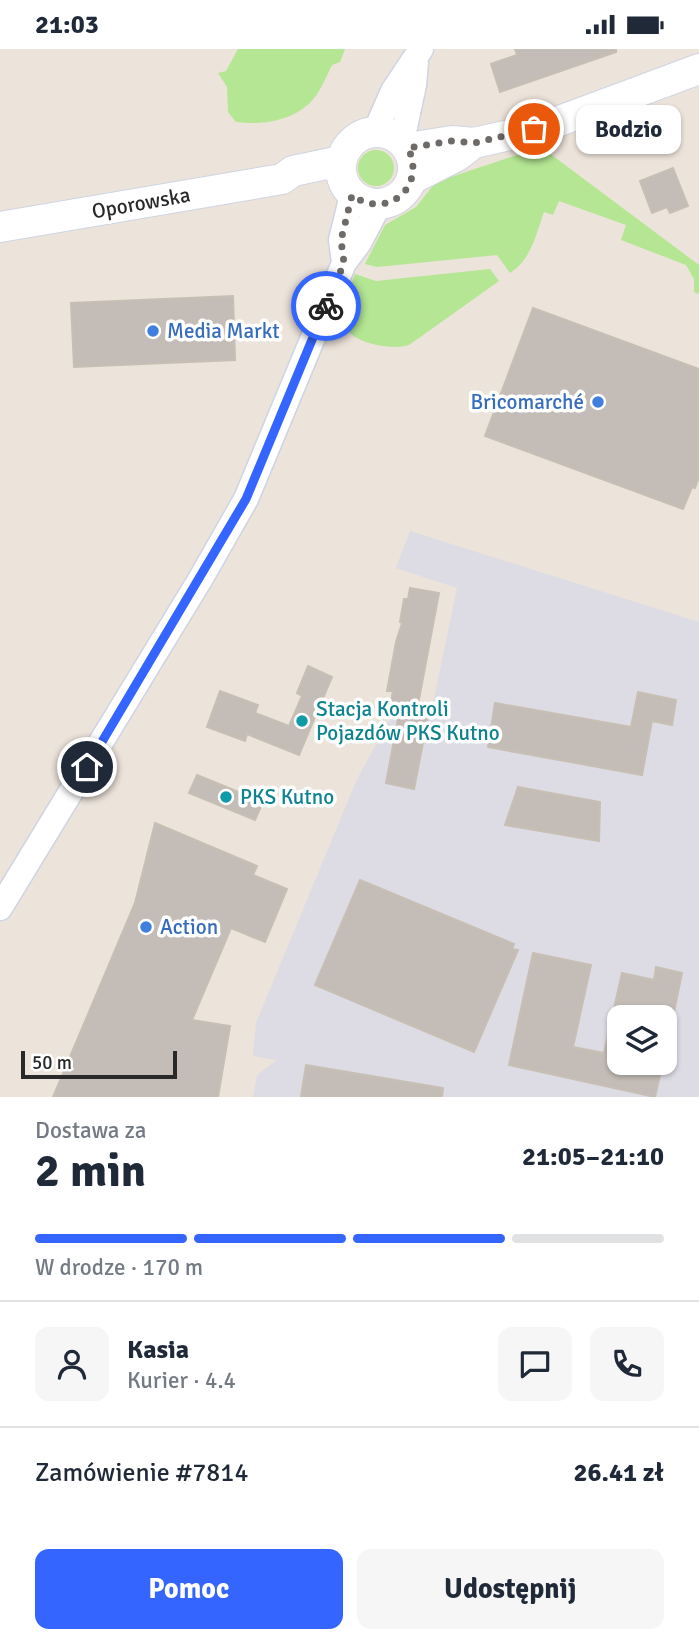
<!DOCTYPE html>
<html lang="pl">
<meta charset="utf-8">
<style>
body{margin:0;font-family:Signika,sans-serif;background:#f6f6f7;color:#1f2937;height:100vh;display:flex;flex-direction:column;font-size:26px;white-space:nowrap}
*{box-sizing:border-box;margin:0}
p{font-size:23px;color:#747a83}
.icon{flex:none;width:38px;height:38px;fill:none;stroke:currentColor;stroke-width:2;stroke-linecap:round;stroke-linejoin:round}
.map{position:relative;height:1048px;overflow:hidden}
.panel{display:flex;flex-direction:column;background:#fff;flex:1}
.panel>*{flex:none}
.controls{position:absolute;left:607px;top:956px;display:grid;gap:14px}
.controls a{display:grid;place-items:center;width:70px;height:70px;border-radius:14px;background:#fff;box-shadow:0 2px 5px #0004;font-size:35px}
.scale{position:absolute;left:21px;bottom:18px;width:156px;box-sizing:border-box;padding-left:7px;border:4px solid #292929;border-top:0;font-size:19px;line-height:24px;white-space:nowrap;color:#292929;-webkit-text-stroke:5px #fff;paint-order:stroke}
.pin{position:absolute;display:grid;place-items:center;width:60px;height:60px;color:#fff;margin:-30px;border:4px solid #fff;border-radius:50%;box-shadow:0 2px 7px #0007}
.courier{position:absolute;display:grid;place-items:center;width:70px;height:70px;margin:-35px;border:5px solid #3465ff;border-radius:50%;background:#fff;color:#222;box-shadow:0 2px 9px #0007}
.bubble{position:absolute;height:49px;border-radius:14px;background:#fff;box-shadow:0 2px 5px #0004;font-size:23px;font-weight:700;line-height:49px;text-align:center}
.summary em{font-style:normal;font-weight:700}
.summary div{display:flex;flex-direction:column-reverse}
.summary{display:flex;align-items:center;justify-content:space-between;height:119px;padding:0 35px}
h1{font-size:46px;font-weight:700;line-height:52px}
.bar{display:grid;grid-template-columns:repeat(4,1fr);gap:10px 7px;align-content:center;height:84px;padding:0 35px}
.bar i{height:9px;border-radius:5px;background:#e0e1e3}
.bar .selected{background:#3465ff}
.bar p{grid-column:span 4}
.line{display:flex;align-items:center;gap:18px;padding:0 35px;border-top:2px solid #e0e1e3}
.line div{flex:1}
.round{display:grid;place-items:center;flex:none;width:74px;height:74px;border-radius:14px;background:#f6f6f7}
.cta{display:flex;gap:14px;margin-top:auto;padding:14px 35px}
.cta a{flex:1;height:80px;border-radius:14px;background:#3465ff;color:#fff;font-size:28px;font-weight:700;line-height:80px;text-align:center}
.cta a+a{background:#f6f6f7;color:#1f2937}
.status{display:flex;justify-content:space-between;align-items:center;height:49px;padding:0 35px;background:#fff;direction:ltr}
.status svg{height:19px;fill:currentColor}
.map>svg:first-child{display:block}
.industrial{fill:#dddbe4;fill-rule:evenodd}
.green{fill:#b4e693}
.building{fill:#c4bdb7;stroke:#c7bfb4;stroke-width:2}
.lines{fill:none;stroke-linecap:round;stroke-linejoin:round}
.minor-casing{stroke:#cfd4e3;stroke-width:27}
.tertiary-casing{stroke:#cfd4e3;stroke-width:32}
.minor{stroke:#fff;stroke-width:24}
.tertiary{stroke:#fff;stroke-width:30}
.done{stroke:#6d6a67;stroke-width:7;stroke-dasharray:0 12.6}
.route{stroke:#3465ff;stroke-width:9}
.shop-dot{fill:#3f7fe0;stroke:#fff;stroke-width:2.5}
.culture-dot{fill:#0f9aa8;stroke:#fff;stroke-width:2.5}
.labels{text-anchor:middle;stroke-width:7;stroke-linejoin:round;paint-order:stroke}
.street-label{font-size:21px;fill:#292929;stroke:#fff}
.shop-label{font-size:21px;fill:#366cbe;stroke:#fff;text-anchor:start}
.culture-label{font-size:21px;fill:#0d838f;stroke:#fff;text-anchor:start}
</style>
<div class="status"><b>21:03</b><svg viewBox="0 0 49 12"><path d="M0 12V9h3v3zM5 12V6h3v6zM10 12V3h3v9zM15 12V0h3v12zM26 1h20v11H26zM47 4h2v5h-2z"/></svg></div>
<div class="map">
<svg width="699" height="1048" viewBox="0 0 699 1048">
<rect width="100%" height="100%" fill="#ece3da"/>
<path class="industrial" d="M 410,482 L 699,573 L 699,1048 L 253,1048 L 257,1026 L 277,1011 L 253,1007 L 256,974 L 357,730 L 398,656 L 432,659 L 457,539 L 396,519 ZM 620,968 L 665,968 L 665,1013 L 620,1013 Z"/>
<path class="green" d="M 238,0 L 345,0 L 340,13 L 332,16 C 325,30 318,49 305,58 C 286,73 259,76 236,73 L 228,63 L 227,38 L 218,24 L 226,22 Z
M 541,98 L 699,216 L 699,245 L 694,243 L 694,230 L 686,216 L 621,191 L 626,176 L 559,152 L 553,166 L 544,163 C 536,185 531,211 510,224 L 497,206 L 377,218 L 365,215 L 385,176 L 416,158 L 436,133 Z
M358 119a18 18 0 1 1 36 0a18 18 0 1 1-36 0Z
M 490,220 L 499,232 L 409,296 C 390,302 341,294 343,267 C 343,253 351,238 355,225 L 376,232 Z"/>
<path class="building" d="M 515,0 L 616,0 L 616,3 L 500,43 L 491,15 L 517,6 Z
M 673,119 L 688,157 L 670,164 L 667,158 L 652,164 L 640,132 Z
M 233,247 L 235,311 L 74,318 L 71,254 Z
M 533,259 L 699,320 L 699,428 L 695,439 L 692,438 L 683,460 L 485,387 Z
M 410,539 L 439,544 L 417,661 L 429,663 L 414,740 L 386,734 L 401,654 L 391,652 L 393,642 L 387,642 L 396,593 L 402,574 L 400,573 L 404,550 L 408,550 Z
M 308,617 L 332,628 L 299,706 L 247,685 L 245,692 L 207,678 L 220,642 L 258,656 L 255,664 L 289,677 L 302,647 L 297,644 Z
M 638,643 L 676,651 L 672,676 L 652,672 L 642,726 L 488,698 L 495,654 L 631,678 Z
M 197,726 L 263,753 L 255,771 L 189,744 Z
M 518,738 L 600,753 L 599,792 L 505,776 Z
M 155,774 L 257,817 L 253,826 L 287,840 L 265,893 L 231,879 L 192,971 L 230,977 L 218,1048 L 53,1048 L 135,854 Z
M 360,831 L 514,895 L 512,900 L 518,901 L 474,1003 L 315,936 Z
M 533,904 L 591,916 L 573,998 L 604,1004 L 612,968 L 620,969 L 620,1013 L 663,1013 L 655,1048 L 509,1016 Z
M 656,918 L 682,924 L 673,968 L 612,968 L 622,924 L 654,931 Z
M 306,1016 L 443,1039 L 442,1048 L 301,1048 Z"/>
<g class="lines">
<g class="minor-casing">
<path id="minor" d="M 375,83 L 393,42 L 421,0
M 402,92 L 414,36 L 416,14
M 344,214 L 341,191 L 352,146
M 0,859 L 201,529 L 246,450 L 344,214 L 359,194 L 379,156"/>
</g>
<g class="tertiary-casing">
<path id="tertiary" d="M341 119a36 36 0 1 1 72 0a36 36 0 1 1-72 0Z
M 408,99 L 452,92 L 474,94 L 514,85 L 554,74 L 699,20
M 412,130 L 457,107 L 474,94
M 0,178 L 282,130 L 293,122 L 341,112"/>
</g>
<use href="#minor" class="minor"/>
<use href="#tertiary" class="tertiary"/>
</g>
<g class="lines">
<path class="done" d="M 326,257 L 344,214 L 341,191 L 352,146 C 387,172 427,138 408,99 L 452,92 L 474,94 L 534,80"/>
<path class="route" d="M 87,718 L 246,450 L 326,257"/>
</g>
<g class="shop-dot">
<circle cx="153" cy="282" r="7"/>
<circle cx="598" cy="353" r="7"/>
<circle cx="146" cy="878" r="7"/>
</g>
<g class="culture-dot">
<circle cx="302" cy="672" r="7"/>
<circle cx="226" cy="748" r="7"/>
</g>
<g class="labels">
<g class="street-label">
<text transform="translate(141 154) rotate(-10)" y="7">Oporowska</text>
</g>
<g class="shop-label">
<text x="167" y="289">Media Markt</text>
<text x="584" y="360" text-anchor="end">Bricomarché</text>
<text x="160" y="885">Action</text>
</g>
<g class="culture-label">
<text x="316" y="667">Stacja Kontroli<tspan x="316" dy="24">Pojazdów PKS Kutno</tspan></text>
<text x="240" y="755">PKS Kutno</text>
</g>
</g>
</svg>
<div class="controls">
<a><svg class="icon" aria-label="layers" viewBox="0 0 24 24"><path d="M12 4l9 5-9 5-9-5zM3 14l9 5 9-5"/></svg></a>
</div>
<div class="scale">50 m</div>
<div class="pin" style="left:534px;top:80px;background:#ea580c"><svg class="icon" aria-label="bag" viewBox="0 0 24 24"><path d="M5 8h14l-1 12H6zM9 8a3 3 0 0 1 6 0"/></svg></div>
<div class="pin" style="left:87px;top:718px;background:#1f2937"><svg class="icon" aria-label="home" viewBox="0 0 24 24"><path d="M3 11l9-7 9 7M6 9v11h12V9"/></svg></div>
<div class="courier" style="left:326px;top:257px"><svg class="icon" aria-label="bike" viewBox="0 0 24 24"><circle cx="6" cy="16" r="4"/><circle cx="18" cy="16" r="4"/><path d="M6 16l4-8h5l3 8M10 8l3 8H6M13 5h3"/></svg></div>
<div class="bubble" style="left:576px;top:56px;width:105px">Bodzio</div>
</div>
<section class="panel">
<div class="summary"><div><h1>2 min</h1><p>Dostawa za</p></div><em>21:05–21:10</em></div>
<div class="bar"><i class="selected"></i><i class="selected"></i><i class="selected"></i><i></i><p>W drodze · 170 m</p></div>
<div class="line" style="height:126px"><a class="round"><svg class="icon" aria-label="person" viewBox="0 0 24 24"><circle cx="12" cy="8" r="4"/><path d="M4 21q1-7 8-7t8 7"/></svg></a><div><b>Kasia</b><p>Kurier · 4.4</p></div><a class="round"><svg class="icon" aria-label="chat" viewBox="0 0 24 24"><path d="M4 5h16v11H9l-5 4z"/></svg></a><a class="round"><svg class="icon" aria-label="phone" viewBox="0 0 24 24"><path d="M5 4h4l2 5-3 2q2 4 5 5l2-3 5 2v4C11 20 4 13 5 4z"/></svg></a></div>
<div class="line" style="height:91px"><div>Zamówienie #7814</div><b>26.41 zł</b></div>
<div class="cta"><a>Pomoc</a><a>Udostępnij</a></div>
</section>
